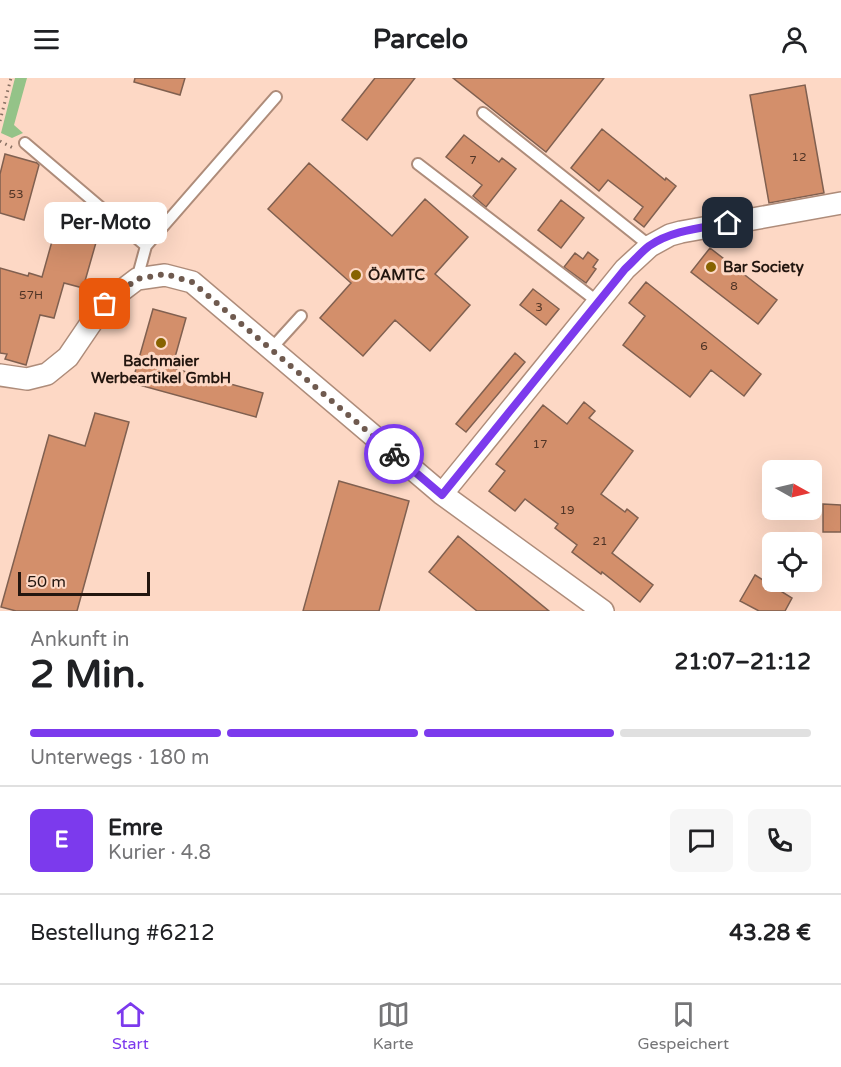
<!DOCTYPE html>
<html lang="de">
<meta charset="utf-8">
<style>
body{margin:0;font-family:"Varela Round",sans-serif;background:#f6f6f6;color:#202124;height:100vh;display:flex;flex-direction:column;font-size:22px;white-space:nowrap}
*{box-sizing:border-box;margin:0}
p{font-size:20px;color:#757577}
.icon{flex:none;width:33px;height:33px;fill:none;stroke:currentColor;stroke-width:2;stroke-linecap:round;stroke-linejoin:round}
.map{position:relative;height:533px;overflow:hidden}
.panel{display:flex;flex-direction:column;background:#fff;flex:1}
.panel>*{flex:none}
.needle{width:39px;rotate:98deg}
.controls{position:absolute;left:762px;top:382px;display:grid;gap:12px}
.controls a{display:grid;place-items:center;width:60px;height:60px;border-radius:9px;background:#fff;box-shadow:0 6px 24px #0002;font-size:30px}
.scale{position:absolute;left:18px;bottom:15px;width:132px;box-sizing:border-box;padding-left:6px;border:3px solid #23160f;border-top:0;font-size:16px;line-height:21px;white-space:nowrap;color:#23160f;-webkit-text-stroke:4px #fdd8c5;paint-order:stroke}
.pin{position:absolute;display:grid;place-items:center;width:51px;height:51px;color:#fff;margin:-26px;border-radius:12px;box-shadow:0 3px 9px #0006}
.courier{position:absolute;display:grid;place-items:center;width:60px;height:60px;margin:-30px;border:4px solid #7c3aed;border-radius:50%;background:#fff;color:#222;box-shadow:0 2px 8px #0007}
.bubble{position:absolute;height:42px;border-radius:9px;background:#fff;box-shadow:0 6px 24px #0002;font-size:20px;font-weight:800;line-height:42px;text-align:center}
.overview em{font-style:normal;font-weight:800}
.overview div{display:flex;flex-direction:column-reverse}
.overview{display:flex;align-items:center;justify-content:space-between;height:102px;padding:0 30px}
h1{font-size:39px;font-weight:800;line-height:45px}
.bar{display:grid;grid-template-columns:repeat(4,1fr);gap:9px 6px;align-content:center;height:72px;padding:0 30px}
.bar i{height:8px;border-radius:4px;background:#e0e0e0}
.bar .active{background:#7c3aed}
.bar p{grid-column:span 4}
.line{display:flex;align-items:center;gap:15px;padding:0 30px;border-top:2px solid #e0e0e0}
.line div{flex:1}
.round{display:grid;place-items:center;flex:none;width:63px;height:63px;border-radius:9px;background:#f6f6f6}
header{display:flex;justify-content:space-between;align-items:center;height:78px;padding:0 30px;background:#fff;font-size:27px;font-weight:800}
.tab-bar{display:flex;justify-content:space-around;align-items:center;height:84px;border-top:2px solid #e0e0e0;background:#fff;font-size:16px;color:#757577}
.tab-bar a{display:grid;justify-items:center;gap:3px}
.tab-bar .active{color:#7c3aed}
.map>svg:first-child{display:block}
.forest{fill:#94c388}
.building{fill:#d38f6b;stroke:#806050;stroke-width:1.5}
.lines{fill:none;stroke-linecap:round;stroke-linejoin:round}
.service-casing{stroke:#ae8c7a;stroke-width:14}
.minor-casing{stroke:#ae8c7a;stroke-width:24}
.path{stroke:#887063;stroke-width:3;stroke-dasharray:1.5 4.5;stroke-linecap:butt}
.service{stroke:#fff;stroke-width:10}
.minor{stroke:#fff;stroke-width:21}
.done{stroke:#6f5a4f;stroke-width:6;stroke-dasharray:0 10.8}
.route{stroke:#7c3aed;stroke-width:8}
.poi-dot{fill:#876300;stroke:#fdd8c5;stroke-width:2}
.labels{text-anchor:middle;stroke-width:6;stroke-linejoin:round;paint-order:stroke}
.number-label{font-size:12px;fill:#4f3426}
.poi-label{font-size:15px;font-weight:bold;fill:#23160f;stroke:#fdd8c5;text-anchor:start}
</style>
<header><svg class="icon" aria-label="menu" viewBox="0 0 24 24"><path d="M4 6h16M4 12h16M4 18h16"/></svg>Parcelo<svg class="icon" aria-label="person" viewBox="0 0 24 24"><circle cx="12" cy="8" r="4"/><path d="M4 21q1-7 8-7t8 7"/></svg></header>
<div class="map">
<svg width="841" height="533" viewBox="0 0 841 533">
<rect width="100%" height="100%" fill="#fdd8c5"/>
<path class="forest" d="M 15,0 L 27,0 L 14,47 L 23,55 L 12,60 L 1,55 Z"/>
<path class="building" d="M 135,0 L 185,0 L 180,17 L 134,4 Z
M 375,0 L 415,0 L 367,62 L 342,42 Z
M 453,0 L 604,0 L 546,74 Z
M 805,7 L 824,115 L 769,125 L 750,17 Z
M 602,51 L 665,102 L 666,100 L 676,108 L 644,149 L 634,141 L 643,129 L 608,102 L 599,113 L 571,90 Z
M 464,57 L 499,84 L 502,80 L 516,91 L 486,129 L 473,118 L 482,107 L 446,79 Z
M 5,76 L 37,85 L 39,87 L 24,142 L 0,135 L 0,96 Z
M 309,85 L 392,158 L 425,121 L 468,159 L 435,196 L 470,227 L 430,273 L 395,242 L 363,278 L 320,240 L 351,205 L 268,131 Z
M 561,122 L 584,140 L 561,170 L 538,152 Z
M 56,149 L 97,161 L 83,210 L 64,205 L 54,240 L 40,237 L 26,287 L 5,281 L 7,276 L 0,275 L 0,190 L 28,198 L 29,195 L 42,199 Z
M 710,170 L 777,222 L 758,246 L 691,194 Z
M 588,174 L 598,182 L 593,189 L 596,191 L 586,205 L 564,189 L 575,175 L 583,181 Z
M 646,204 L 761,296 L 744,318 L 711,292 L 690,319 L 623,267 L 645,238 L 629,225 Z
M 533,211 L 559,231 L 546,247 L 520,227 Z
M 153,231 L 186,240 L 172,290 L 263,315 L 256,339 L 132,305 Z
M 515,275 L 525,284 L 466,354 L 456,346 Z
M 584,324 L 595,333 L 589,340 L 633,373 L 601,416 L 625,434 L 627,431 L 638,440 L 612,475 L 653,507 L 640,524 L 602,494 L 601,496 L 572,474 L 577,467 L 555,450 L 558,446 L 525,421 L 515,433 L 489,413 L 505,393 L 496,386 L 543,327 L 567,346 Z
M 95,335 L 129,344 L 77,533 L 16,533 L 1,529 L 49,357 L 85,368 Z
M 339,403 L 409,423 L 379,533 L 303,533 Z
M 823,426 L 841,427 L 841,454 L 823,454 Z
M 458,458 L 549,533 L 477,533 L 429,494 Z
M 755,497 L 792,520 L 785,533 L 759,533 L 740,523 Z"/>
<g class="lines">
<g class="service-casing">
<path id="service" d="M 483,35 L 650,168
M 25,65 L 146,168
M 418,86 L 598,224
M 137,201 L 146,168 L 276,19
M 271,271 L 301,238"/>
</g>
<g class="minor-casing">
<path id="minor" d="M 0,297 L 27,301 L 47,296 L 68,279 L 104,226 L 137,201 L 165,197 L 192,204 L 442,416 L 603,533
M 442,416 L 625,191 L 650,168 L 670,157 L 681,154 L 841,125"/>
</g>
<path class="path" d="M 0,43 L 11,0
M 0,63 L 13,70"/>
<use href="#service" class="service"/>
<use href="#minor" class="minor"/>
</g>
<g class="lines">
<path class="done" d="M 105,226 L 137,201 L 165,196 L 192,204 L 394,376"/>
<path class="route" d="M 394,376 L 442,417 L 625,191 C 633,184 641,174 649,168 C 672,152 702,150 728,145"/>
</g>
<g class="poi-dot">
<circle cx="711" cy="189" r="6"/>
<circle cx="356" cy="197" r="6"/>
<circle cx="161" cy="265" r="6"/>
</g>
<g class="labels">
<g class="number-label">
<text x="799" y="83">12</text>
<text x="473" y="86">7</text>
<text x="16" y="120">53</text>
<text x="734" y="212">8</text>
<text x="31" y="221">57H</text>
<text x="539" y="233">3</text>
<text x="704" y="272">6</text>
<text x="540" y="370">17</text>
<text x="567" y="436">19</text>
<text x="600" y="467">21</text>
</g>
<g class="poi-label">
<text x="723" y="194">Bar Society</text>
<text x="368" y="202">ÖAMTC</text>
<text x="161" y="288" text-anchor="middle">Bachmaier<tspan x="161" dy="17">Werbeartikel GmbH</tspan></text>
</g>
</g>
</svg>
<div class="controls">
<a><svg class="needle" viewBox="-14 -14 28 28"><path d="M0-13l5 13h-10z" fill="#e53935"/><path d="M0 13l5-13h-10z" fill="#757577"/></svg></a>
<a><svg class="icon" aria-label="locate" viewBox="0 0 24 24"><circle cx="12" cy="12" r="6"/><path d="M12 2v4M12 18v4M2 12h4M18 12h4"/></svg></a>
</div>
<div class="scale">50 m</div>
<div class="pin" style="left:105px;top:226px;background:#ea580c"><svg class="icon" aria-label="bag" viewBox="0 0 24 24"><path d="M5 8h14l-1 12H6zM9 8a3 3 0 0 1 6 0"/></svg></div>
<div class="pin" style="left:728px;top:145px;background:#1f2937"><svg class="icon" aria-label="home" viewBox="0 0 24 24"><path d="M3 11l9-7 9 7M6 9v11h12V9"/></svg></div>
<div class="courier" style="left:394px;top:376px"><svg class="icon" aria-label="bike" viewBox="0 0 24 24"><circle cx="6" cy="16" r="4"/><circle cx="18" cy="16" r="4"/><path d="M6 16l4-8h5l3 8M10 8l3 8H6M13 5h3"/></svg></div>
<div class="bubble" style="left:44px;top:124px;width:123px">Per-Moto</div>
</div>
<section class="panel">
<div class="overview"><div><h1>2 Min.</h1><p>Ankunft in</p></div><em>21:07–21:12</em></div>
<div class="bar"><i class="active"></i><i class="active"></i><i class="active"></i><i></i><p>Unterwegs · 180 m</p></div>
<div class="line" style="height:108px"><b class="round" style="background:#7c3aed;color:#fff">E</b><div><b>Emre</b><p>Kurier · 4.8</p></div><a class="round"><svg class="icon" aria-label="chat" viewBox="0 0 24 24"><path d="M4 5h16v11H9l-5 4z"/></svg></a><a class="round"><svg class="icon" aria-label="phone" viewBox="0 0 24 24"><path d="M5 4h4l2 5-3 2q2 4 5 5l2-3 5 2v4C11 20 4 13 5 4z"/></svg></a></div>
<div class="line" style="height:78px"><div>Bestellung #6212</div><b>43.28 €</b></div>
</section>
<nav class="tab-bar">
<a class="active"><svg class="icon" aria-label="home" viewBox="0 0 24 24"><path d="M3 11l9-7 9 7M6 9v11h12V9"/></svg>Start</a>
<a><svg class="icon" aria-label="map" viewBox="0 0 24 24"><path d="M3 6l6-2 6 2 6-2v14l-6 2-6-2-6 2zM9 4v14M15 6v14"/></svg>Karte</a>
<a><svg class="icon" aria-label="saved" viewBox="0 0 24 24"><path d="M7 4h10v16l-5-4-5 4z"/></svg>Gespeichert</a>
</nav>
